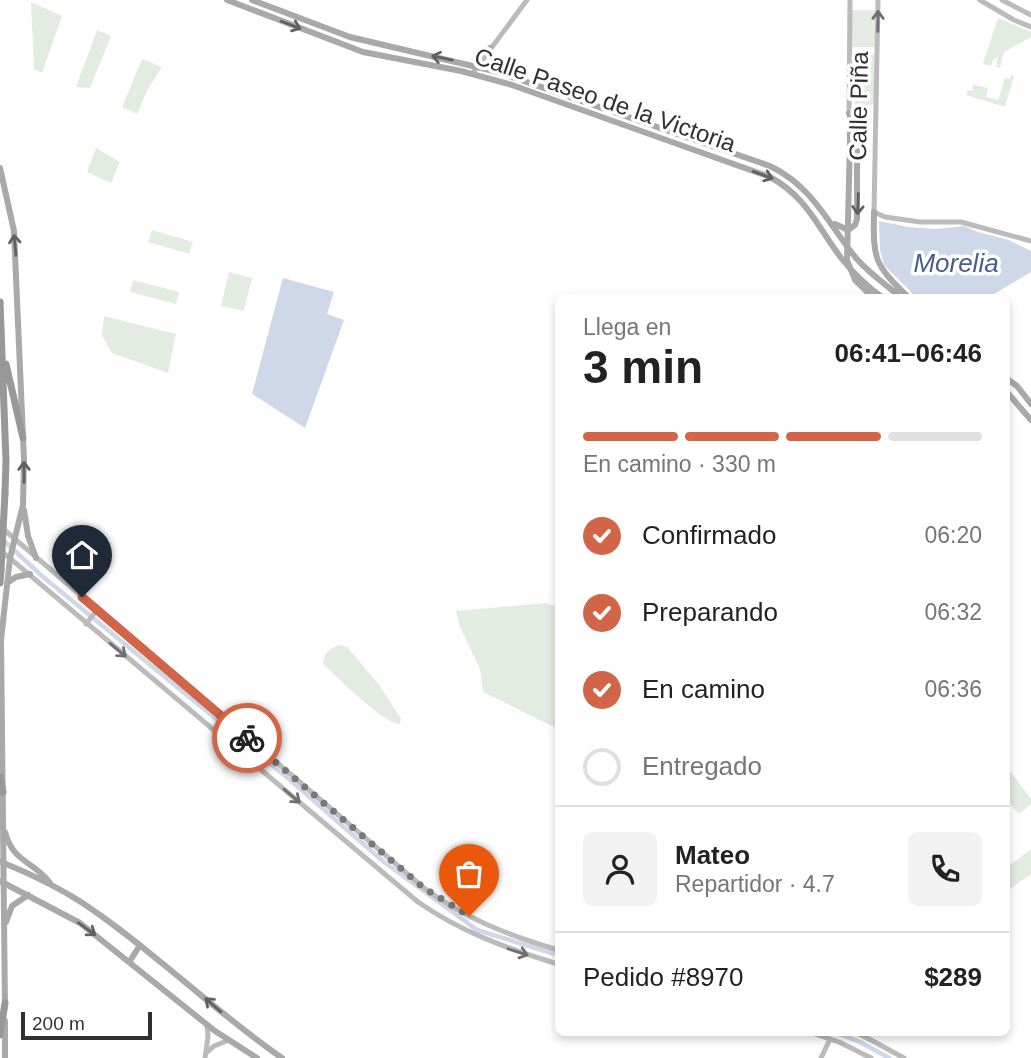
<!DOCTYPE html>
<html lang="es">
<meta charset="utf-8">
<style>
body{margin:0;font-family:Helvetica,sans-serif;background:#f2f2f2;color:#222;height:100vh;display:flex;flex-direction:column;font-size:26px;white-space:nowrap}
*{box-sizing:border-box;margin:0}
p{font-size:23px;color:#767676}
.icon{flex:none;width:38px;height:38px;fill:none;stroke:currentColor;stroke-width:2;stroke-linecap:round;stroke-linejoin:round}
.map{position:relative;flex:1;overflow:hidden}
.details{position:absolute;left:555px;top:294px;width:455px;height:742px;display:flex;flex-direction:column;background:#fff;border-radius:10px;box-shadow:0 4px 10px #0003}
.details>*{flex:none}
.scale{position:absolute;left:21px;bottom:18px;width:131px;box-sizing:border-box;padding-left:7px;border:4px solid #313131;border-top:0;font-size:19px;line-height:24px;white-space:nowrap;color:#313131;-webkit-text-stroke:5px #fff;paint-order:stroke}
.pin{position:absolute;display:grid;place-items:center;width:60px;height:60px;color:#fff;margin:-72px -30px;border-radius:50% 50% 50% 0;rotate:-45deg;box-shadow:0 0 7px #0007}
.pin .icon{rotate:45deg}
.courier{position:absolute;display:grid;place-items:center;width:70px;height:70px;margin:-35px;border:5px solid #d26548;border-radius:50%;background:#fff;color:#222;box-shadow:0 2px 9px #0007}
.head em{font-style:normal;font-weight:600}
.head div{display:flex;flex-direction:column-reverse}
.head{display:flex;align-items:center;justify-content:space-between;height:119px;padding:0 28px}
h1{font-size:46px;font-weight:600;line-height:52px}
.bar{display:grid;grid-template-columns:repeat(4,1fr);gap:10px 7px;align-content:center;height:84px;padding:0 28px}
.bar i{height:9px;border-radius:5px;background:#e0e0e0}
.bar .on{background:#d26548}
.bar p{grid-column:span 4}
.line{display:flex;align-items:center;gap:18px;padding:0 28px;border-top:2px solid #e0e0e0}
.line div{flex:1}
.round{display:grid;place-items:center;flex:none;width:74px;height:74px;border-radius:10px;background:#f2f2f2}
ol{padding:0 28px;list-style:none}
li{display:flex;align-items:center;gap:21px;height:77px}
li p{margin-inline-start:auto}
li .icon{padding:7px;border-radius:50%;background:#d26548;color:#fff;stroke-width:4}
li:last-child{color:#767676}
li i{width:38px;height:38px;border:4px solid #e0e0e0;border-radius:50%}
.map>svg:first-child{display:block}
.green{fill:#e3ece0}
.water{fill:#cfd8e9}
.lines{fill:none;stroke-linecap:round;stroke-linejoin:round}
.canal{stroke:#cfd8e9;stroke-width:4.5}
.secondary{stroke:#bbb;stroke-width:5}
.primary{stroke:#a9a9a9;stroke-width:6}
.highway{stroke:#989898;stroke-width:7}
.primary-bridge{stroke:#a9a9a9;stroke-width:6}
.highway-bridge{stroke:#989898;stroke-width:7}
.oneway{stroke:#6f6f6f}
.oneway2{stroke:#616161}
.done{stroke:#797979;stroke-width:7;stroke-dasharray:0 12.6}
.route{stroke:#d26548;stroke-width:9}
.labels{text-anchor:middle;stroke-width:7;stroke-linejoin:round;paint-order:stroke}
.street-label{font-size:24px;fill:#313131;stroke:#fff}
.water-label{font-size:26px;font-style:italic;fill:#475d8a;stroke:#fff}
</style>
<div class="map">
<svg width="1031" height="1058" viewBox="0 0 1031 1058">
<rect width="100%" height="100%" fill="#fff"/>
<path class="green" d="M 31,2 L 62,16 L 42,73 L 34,69 Z
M 852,10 L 876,10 L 876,47 L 852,47 Z
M 998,18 L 1031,32 L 1031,37 L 1004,52 L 1000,68 L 996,67 L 998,57 L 993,60 L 991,66 L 983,64 Z
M 97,30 L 111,36 L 90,88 L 76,87 Z
M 852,54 L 876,55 L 874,104 L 855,107 L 851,81 Z
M 142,59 L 162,67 L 147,91 L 137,114 L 122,107 Z
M 1011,75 L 1014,76 L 1005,107 L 966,95 L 968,90 L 972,91 L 974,81 L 974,85 L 988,88 L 986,97 L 998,100 L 1005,78 L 1010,79 Z
M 96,148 L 120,162 L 111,183 L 87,172 Z
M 152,230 L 193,242 L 189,254 L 148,242 Z
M 229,272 L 252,278 L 244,311 L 221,306 Z
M 133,280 L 179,292 L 176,304 L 130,292 Z
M 104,316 L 176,334 L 168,373 L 112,353 L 102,336 Z
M 546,603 L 558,607 L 558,729 L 483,692 L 480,669 L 460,627 L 456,611 Z
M 340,645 L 347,647 L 380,686 L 401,719 L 400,724 C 384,724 337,677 323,664 C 323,654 330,647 340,645 Z
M 1006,770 L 1011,772 L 1031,799 L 1031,804 L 1019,814 L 1006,800 Z
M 1031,849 L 1031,874 L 1006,892 L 1006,868 Z"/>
<path class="water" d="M 879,221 L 908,227 L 936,229 L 964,226 L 978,232 L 1009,240 L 1031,251 L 1031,272 L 989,297 L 916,297 L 884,265 L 880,250 Z
M 283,278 L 334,292 L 327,314 L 344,320 L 305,428 L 252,394 Z"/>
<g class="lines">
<path class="canal" d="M 3,540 L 42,576 L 289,779 L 384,862 L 477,930 L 558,955
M 834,1032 L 860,1042 L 889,1058"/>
<path class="secondary" d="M 878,0 L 874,212 L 885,217 L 920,222 L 961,222 L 1031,241
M 980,0 L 1014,20 L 1031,27
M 1002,0 L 1031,15
M 472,74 L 527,0
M 849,113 L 850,0
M 2,528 L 424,888 C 464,918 510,936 558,950
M 0,550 L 418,902 C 461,932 508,949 558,964
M 86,624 L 97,610
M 809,1032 L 839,1042 L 871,1058
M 856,1032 L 904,1058
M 206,1053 L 214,1046 L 229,1040
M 205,1058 L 208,1037 L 207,1025
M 821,1058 L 830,1039"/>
<path class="primary" d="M 227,0 L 363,52 L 461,71 L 512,85 L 770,177 C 807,197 818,228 842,259 C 854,274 868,287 883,298
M 252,0 L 350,37 L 498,72 L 770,166 C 813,187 827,222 856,258 C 869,273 886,285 902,298
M 490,48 L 490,58 L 496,70
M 850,118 L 850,141
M 0,168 L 14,231 L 24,460 L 23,505 L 10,558 L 1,640 L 5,1007
M 874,212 C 873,260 874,264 909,298
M 835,224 L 848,230 L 855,225 L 857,219 L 857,139 L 849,113
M 1006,378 L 1017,386 L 1031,404
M 1006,391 L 1031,420
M 24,510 L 28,536 L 36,558
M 7,583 L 16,577 L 30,574
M 5,832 C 13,863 34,861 50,883
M 1,862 C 31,874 60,888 87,906 C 155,952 214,1011 282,1058
M 0,881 L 80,923 L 215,1031 L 257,1058
M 6,922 L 12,906 L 28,895
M 130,961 L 140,945
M 5,1021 L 5,1058"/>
<path class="highway" d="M 0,302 L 6,461 L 5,493
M 6,364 L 23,438
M 0,583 L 1,570
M 0,777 L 3,792
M 0,1035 L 5,1003"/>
<path class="primary-bridge" d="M 850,141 L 847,260 L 855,280 L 873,298"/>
<path class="highway-bridge" d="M 1,570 L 5,493"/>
</g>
<defs><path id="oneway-shaft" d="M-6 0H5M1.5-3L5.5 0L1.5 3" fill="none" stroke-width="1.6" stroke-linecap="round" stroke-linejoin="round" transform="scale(1.75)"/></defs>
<g class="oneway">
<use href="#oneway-shaft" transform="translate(878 21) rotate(-89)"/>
<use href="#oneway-shaft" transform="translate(118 650) rotate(40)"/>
<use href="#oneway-shaft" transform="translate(292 796) rotate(40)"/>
<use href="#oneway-shaft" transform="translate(518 952) rotate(18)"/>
</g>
<g class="oneway2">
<use href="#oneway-shaft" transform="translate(291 25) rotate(21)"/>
<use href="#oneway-shaft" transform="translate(442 58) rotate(-168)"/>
<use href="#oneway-shaft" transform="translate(763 175) rotate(20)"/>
<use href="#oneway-shaft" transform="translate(858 204) rotate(92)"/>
<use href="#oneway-shaft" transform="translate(15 245) rotate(-95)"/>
<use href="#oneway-shaft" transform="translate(24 472) rotate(-90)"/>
<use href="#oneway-shaft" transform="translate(87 929) rotate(36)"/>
<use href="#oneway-shaft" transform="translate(213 1005) rotate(-139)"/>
</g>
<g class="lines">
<path class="done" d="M 247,738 L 424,888 L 469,916"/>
<path class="route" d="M 82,597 L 247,738"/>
</g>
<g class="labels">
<g class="street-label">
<text transform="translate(605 100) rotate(19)" y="8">Calle Paseo de la Victoria</text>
<text transform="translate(859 106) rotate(-89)" y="8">Calle Piña</text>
</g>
<g class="water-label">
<text x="956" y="272">Morelia</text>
</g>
</g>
</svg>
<div class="scale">200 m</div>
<div class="pin" style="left:469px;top:916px;background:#ea580c"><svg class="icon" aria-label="bag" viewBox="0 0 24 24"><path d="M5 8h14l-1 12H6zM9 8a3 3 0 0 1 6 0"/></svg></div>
<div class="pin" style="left:82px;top:597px;background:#1f2937"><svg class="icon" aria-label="home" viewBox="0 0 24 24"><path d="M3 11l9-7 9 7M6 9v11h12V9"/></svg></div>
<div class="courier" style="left:247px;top:738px"><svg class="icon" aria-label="bike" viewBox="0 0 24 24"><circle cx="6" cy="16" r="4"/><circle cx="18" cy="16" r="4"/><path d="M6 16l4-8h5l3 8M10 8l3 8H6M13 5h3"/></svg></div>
<section class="details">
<div class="head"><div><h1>3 min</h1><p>Llega en</p></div><em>06:41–06:46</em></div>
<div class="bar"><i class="on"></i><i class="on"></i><i class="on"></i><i></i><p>En camino · 330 m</p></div>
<ol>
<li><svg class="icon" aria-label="check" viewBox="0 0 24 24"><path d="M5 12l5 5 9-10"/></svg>Confirmado<p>06:20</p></li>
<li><svg class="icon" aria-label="check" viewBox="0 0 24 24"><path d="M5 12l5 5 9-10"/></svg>Preparando<p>06:32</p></li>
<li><svg class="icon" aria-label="check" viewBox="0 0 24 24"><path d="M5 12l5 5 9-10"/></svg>En camino<p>06:36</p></li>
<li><i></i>Entregado</li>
</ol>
<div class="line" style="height:126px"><a class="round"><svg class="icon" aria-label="person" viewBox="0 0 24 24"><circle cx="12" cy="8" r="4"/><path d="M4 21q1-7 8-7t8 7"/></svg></a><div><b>Mateo</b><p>Repartidor · 4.7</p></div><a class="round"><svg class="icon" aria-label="phone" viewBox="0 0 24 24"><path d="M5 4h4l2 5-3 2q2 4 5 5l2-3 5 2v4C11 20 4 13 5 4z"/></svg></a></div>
<div class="line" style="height:91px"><div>Pedido #8970</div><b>$289</b></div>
</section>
</div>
